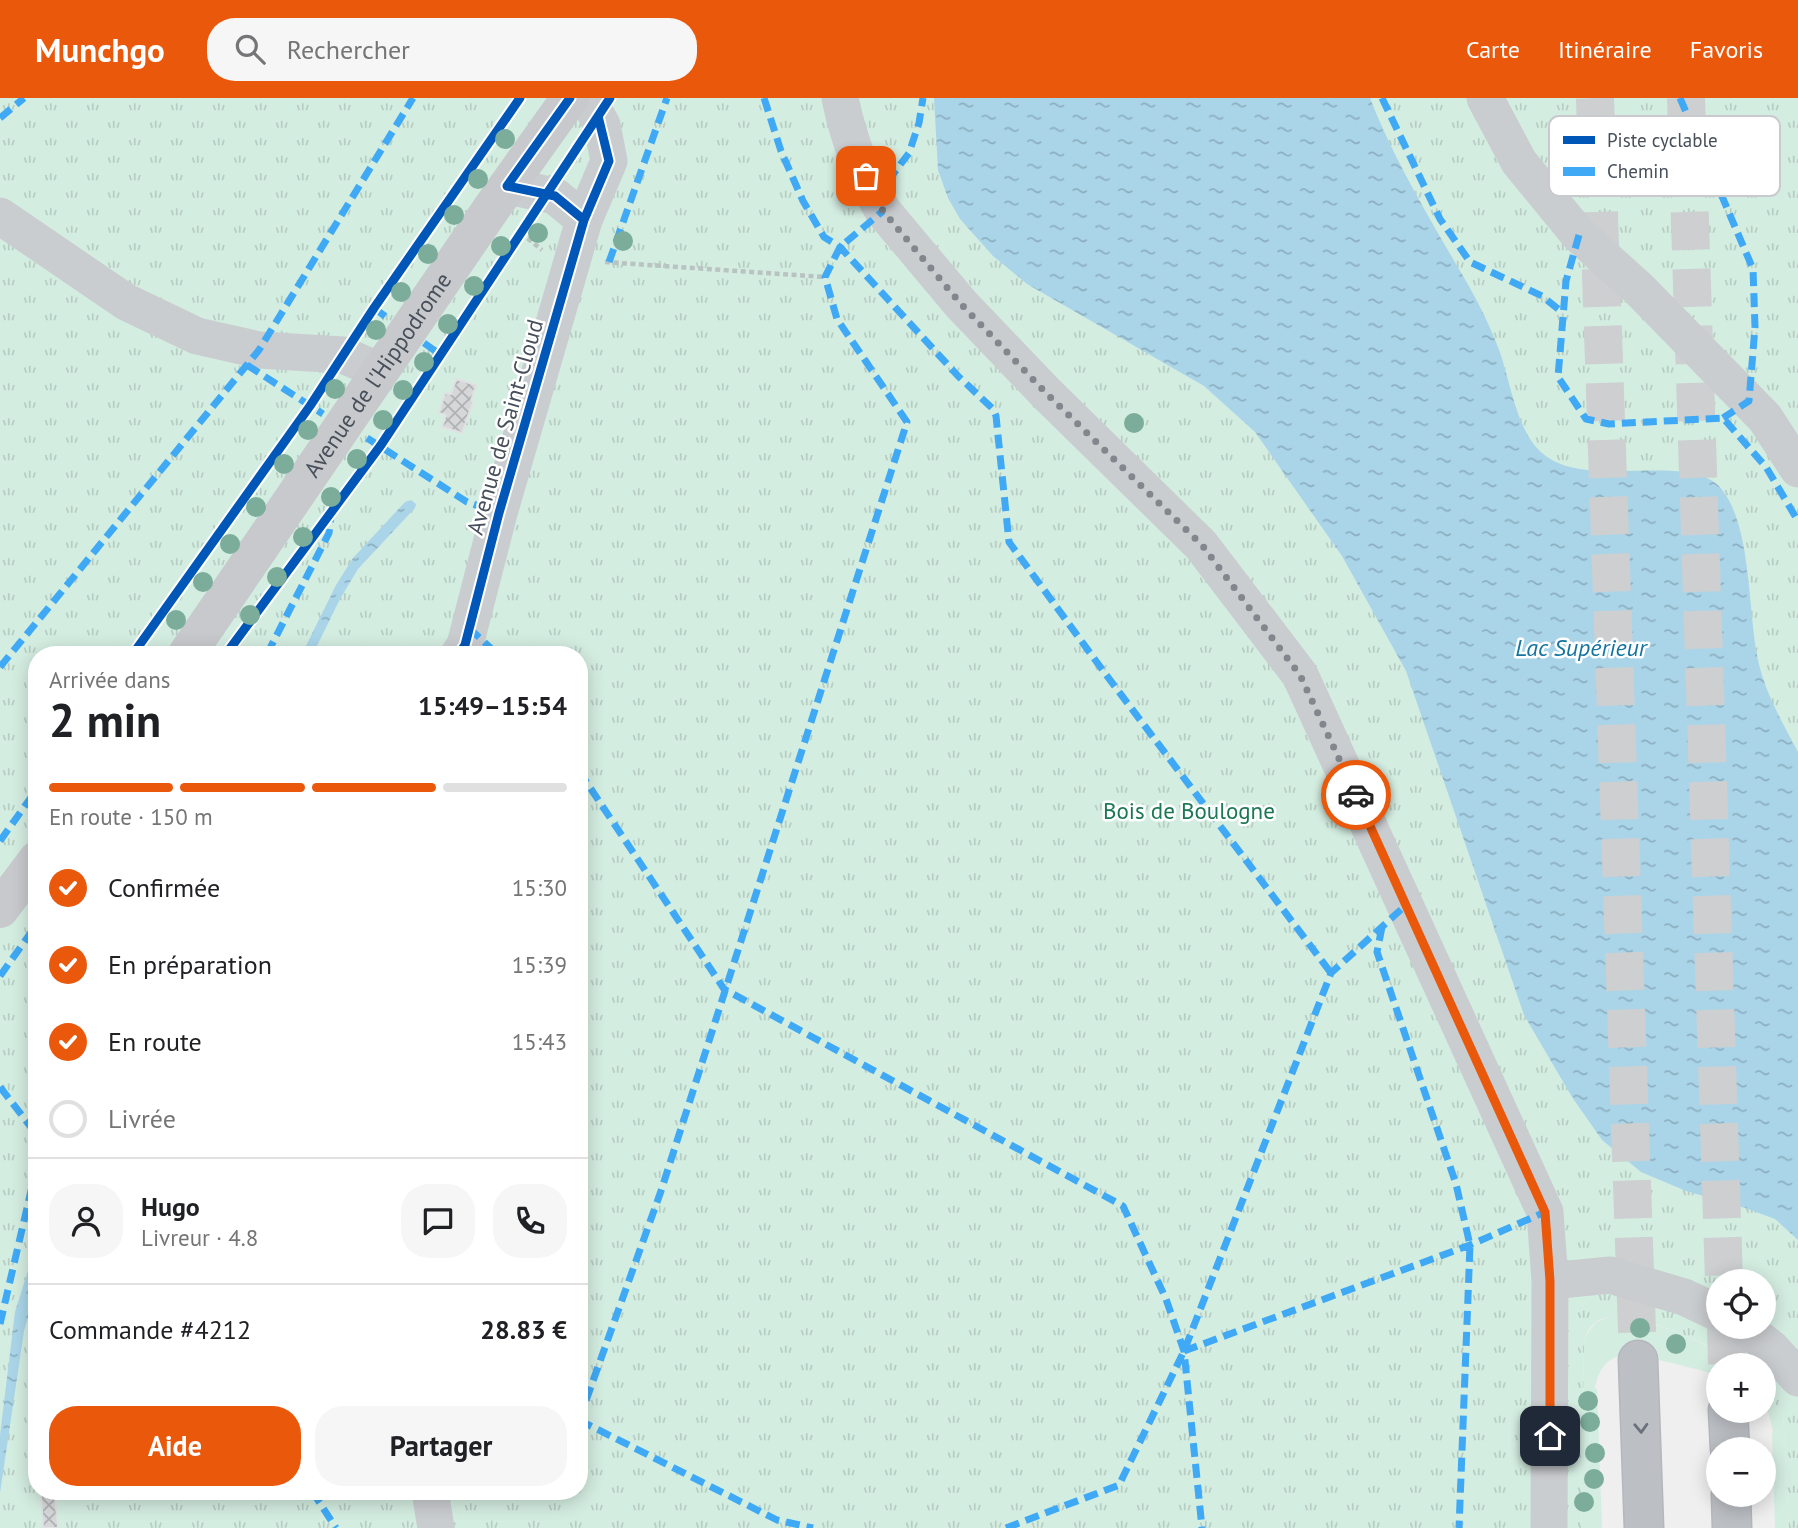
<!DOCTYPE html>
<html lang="fr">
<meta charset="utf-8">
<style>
body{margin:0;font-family:"PT Sans",sans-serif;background:#f6f6f6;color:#202124;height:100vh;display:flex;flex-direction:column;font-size:26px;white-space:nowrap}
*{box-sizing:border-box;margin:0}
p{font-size:23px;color:#757577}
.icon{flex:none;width:38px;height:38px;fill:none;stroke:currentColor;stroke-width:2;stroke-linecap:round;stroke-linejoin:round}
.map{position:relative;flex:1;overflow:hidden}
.details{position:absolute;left:28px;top:548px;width:560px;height:854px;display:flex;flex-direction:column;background:#fff;border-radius:28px;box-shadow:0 4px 18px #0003}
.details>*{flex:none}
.buttons{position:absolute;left:1706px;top:1171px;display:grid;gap:14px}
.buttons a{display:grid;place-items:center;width:70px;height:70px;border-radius:50%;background:#fff;box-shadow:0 4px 18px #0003;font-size:35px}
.pin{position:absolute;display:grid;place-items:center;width:60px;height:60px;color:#fff;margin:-30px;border-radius:14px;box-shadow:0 4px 10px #0006}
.courier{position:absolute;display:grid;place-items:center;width:70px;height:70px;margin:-35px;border:5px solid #ea580c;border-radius:50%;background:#fff;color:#222;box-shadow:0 2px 9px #0007}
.overview em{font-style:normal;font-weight:800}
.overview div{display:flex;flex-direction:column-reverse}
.overview{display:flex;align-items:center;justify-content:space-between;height:119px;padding:0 21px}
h1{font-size:46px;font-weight:800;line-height:52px}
.bar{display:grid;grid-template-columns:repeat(4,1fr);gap:10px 7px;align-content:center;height:84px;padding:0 21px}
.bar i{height:9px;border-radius:5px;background:#e0e0e0}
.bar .active{background:#ea580c}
.bar p{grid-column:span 4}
.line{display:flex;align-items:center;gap:18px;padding:0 21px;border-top:2px solid #e0e0e0}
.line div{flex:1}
.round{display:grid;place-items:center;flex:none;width:74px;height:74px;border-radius:28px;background:#f6f6f6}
ol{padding:0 21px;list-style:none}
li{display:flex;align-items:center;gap:21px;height:77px}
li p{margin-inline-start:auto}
li .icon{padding:7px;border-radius:50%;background:#ea580c;color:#fff;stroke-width:4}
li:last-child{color:#757577}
li i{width:38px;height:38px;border:4px solid #e0e0e0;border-radius:50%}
.action{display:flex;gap:14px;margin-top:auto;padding:14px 21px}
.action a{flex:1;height:80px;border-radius:28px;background:#ea580c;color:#fff;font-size:28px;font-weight:800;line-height:80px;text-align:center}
.action a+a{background:#f6f6f6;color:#202124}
header{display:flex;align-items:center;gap:42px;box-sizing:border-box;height:98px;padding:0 35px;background:#ea580c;color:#fff}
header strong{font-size:33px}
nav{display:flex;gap:38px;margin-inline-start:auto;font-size:24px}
.search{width:490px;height:63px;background:#f6f6f6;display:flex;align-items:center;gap:18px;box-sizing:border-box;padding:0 24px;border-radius:28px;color:#757577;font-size:26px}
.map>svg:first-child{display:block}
.grass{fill:#d4ede1}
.park{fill:url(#park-tufts);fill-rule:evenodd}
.water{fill:url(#water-ripples)}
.building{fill:url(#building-cross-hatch);stroke:#e0e1e2;stroke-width:2}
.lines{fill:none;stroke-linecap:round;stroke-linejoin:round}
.highway-tunnel{stroke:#cdcfd1;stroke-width:38;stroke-dasharray:38 19;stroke-linecap:butt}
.highway-casing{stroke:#b4b7be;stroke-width:41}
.path{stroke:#b9c3c1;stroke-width:4.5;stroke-dasharray:5 3.5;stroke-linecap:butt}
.minor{stroke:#cacdd0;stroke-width:37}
.major{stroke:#c7c9cc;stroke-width:38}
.highway{stroke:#bcbfc4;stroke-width:38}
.quiet{stroke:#3fa9f5;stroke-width:7;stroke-dasharray:14 7;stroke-linecap:butt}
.cycleway-casing{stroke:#fff;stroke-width:13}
.cycleway{stroke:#0057b8;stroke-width:9}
.tree{fill:#7bad9a}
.oneway{stroke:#6a717a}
.done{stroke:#82878e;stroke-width:7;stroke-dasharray:0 12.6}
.route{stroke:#ea580c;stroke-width:9}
.labels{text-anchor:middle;stroke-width:5;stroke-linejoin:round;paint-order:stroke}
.street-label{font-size:23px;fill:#474f5a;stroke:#fff}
.park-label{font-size:23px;fill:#1c7754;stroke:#fff}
.water-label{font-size:24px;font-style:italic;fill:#1474a0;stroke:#fff}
.key{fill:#fff;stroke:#c8cace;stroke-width:2}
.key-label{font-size:19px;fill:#474f5a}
</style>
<header>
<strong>Munchgo</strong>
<div class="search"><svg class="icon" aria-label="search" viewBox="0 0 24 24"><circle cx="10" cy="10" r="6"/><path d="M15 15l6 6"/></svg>Rechercher</div>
<nav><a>Carte</a><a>Itinéraire</a><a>Favoris</a></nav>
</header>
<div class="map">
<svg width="1798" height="1430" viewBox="0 0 1798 1430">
<defs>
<pattern id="park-tufts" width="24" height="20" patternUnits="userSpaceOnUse" patternTransform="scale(1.75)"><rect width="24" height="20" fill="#d4ede1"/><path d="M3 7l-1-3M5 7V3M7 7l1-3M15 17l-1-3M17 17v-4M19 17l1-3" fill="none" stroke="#b7cdc3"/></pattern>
<pattern id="water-ripples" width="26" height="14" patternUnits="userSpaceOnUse" patternTransform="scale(1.75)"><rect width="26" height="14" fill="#aad5e9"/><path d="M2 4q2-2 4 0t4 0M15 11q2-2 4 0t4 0" fill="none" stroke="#8cafc0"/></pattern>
<pattern id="building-cross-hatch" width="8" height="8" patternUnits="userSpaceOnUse" patternTransform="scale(1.75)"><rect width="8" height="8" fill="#d6d7d9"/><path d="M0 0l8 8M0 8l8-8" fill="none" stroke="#afb1b3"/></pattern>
</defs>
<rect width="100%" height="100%" fill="#efefef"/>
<path class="grass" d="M 1615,1218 C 1659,1223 1702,1243 1739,1267 L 1718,1267 L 1718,1277 C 1699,1272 1637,1254 1621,1258 C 1604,1261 1598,1275 1595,1290 L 1597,1291 L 1602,1430 L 1581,1430 L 1584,1244 C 1590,1228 1598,1220 1615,1218 Z
M 1764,1286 L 1772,1297 L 1778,1312 L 1783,1310 L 1789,1430 L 1775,1430 L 1772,1335 L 1773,1334 C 1770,1317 1764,1304 1764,1286 Z"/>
<path class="park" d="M 0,0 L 1798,0 L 1798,1430 L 1789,1430 L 1783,1311 L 1778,1312 L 1772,1297 L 1764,1286 L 1764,1267 C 1756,1267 1744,1269 1737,1265 C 1729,1262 1722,1255 1714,1251 C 1690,1239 1618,1204 1595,1225 C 1589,1229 1586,1237 1584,1244 L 1581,1430 L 0,1430 ZM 37,556 L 579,556 L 579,1393 L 37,1393 ZM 1718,1183 L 1764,1183 L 1764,1228 L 1718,1228 Z"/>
<path class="water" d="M 934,0 L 1370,0 C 1388,47 1414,93 1439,137 C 1460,173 1483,209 1498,249 C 1510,280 1516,333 1542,355 C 1588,395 1692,350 1723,393 C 1751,430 1748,510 1757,557 C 1763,591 1782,624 1798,654 L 1798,1142 L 1775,1121 L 1745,1110 L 1686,1093 L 1641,1074 L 1602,1042 L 1572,999 L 1524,917 L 1406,573 L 1342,458 L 1255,334 L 1204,288 L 1027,186 L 993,158 L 960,121 L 948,100 L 938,72 Z
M 411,402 L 416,406 L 415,410 L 358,471 L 340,501 L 313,556 L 302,556 L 336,487 L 353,460 L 405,404 Z
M 37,1144 L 37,1188 L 24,1233 L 0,1395 L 0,1337 L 15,1214 Z"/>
<path class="building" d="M 456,281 L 476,287 L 471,303 L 473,304 L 462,335 L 442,329 L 446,317 L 439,315 L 445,295 L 451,296 Z
M 55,1396 L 58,1430 L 43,1430 L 41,1397 Z"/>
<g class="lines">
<path class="highway-tunnel" d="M 1595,0 L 1638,1262
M 1686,0 L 1724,1183
M 1726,1228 L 1727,1267"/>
<g class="highway-casing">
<path id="highway" d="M 1638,1262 L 1644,1430
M 1728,1312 L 1730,1351
M 1731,1396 L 1732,1430"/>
</g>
<path class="path" d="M 521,135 L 542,152
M 605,164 L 825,179"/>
<path class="minor" d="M 840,0 C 848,39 862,78 883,113 L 961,206 L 1046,295 L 1201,447 L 1300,577 L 1545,1114 L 1550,1183 L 1549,1430
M 1485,0 L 1519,64 L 1579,137 L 1639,191 L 1765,320 L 1798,371
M 507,88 L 555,98 L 584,122
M 0,118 L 126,204 L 197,238 L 259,252 L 343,257 L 380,273
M 459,556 L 465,547 L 499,415 L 584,122 L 609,63 L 602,27 L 587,0
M 1550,1183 L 1610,1177 L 1684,1199 L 1718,1215
M 1743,1228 L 1772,1251 L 1798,1280
M 430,1393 L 436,1430"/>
<g class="major">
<path id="s1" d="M 187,556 L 491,111 L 570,0"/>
<path d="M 0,811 L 37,762"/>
</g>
<use href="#highway" class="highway"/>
<path class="quiet" d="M 764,0 L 781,53 L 803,103 L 824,139 L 840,149 L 958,278 L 993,311 L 996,318 L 1009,444 L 1104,574 L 1331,875
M 1382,0 L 1440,121 L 1470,164 L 1542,198 L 1563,215
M 1680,0 L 1753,171 L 1755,229 L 1749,303 L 1723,320
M 0,20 L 24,0
M 875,100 L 909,55 L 919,25 L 923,0
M 1579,137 L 1566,183 L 1558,279 L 1586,321 L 1609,326 L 1723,320 L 1766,369 L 1798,423
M 609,164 L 667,0
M 374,210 L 386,219
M 424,245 L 441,257
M 247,267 L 323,316
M 367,340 L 467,404 L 499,415
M 469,530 L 497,556
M 267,556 L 329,435 L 331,418
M 0,569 L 259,252 L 413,0
M 579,673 L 724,891 L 1123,1108 L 1166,1201 L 1184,1253 L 1202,1430
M 0,743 L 37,691
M 1382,829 L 1377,854 L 1456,1086 L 1470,1147 L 1459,1430
M 0,878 L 37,826
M 0,989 L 37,1037
M 0,1226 L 37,1067
M 1184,1253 L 1470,1147 L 1545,1114
M 579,1322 L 661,1093 L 907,324 L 837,221 L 825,179 L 840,149 L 883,113
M 579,1322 L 777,1422 L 813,1430
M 312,1393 L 336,1430
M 1006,1430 L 1119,1387 L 1184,1253 L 1331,875 L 1406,807"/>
<g class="cycleway-casing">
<path id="cycleway" d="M 570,0 L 507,88 L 555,98 L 584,122
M 133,556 L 310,308 L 374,210 L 520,0
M 226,556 L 381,347 L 610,0
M 459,556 L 465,547 L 499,415 L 584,122 L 609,63 L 598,18"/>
</g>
<use href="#cycleway" class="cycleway"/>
</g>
<g class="tree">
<circle cx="505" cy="41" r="10"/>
<circle cx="478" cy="81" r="10"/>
<circle cx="454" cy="117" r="10"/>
<circle cx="538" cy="135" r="10"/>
<circle cx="623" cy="143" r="10"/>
<circle cx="501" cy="148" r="10"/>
<circle cx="428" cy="156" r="10"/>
<circle cx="474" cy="188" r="10"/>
<circle cx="401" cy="194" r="10"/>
<circle cx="448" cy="226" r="10"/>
<circle cx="376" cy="232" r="10"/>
<circle cx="424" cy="264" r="10"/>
<circle cx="335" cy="291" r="10"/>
<circle cx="403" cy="292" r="10"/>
<circle cx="383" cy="322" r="10"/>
<circle cx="1134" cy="325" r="10"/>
<circle cx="308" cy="332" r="10"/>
<circle cx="357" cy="361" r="10"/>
<circle cx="284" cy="366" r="10"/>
<circle cx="331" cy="399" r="10"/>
<circle cx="256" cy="409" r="10"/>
<circle cx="303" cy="439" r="10"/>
<circle cx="230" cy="446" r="10"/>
<circle cx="277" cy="479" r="10"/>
<circle cx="203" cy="484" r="10"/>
<circle cx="250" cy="517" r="10"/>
<circle cx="176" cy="522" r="10"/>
<circle cx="1640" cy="1230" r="10"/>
<circle cx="1676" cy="1246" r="10"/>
<circle cx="1588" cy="1303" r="10"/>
<circle cx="1590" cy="1324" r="10"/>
<circle cx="1595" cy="1355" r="10"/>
<circle cx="1594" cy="1381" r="10"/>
<circle cx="1584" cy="1404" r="10"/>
</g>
<defs><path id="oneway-chevron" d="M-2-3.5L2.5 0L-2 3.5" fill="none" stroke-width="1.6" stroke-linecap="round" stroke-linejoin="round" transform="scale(1.75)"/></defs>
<use class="oneway" href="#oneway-chevron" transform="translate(1641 1330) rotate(88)"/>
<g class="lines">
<path class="done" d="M 866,78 L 883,113 L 961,206 L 1046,295 L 1202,447 L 1300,577 L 1356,697"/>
<path class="route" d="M 1356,697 L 1545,1114 L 1550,1183 L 1550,1338"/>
</g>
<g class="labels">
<g class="street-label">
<text dy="8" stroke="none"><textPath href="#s1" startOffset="338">Avenue de l'Hippodrome</textPath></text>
<text transform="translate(505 329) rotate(-74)" y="8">Avenue de Saint-Cloud</text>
</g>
<g class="park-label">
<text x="1189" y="721">Bois de Boulogne</text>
</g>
<g class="water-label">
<text x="1581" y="558">Lac Supérieur</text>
</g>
</g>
<rect x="1549" y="18" width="231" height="80" rx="10" class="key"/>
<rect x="1563" y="38" width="32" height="8" fill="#0057b8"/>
<rect x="1563" y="69" width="32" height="9" fill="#3fa9f5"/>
<g class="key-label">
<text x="1607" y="49">Piste cyclable</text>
<text x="1607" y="80">Chemin</text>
</g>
</svg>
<div class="buttons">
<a><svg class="icon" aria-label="locate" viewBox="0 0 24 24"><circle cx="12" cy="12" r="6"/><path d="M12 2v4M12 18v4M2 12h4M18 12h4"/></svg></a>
<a>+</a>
<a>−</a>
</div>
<div class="pin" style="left:866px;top:78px;background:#ea580c"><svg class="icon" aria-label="bag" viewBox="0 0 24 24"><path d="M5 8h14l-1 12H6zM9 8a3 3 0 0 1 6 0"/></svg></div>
<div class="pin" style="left:1550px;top:1338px;background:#1f2937"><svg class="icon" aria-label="home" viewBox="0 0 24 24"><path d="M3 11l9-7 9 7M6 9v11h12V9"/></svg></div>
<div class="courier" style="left:1356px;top:697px"><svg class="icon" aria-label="car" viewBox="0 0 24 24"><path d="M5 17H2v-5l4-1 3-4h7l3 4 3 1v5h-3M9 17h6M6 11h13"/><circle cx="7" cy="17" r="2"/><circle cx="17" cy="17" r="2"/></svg></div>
<section class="details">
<div class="overview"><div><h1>2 min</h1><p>Arrivée dans</p></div><em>15:49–15:54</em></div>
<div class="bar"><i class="active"></i><i class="active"></i><i class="active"></i><i></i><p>En route · 150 m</p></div>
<ol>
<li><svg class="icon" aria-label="check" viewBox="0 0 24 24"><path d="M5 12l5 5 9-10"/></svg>Confirmée<p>15:30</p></li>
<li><svg class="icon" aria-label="check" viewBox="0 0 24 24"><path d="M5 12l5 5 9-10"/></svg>En préparation<p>15:39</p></li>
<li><svg class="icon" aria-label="check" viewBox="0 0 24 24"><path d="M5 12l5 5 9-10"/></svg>En route<p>15:43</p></li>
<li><i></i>Livrée</li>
</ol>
<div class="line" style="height:126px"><a class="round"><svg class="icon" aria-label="person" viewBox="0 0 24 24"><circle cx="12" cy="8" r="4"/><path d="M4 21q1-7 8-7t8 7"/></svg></a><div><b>Hugo</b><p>Livreur · 4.8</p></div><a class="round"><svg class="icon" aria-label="chat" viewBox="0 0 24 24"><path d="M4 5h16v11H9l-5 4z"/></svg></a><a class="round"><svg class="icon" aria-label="phone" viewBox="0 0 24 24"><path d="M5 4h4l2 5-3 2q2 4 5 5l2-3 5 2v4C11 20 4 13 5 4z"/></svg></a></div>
<div class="line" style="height:91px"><div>Commande #4212</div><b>28.83 €</b></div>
<div class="action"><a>Aide</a><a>Partager</a></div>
</section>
</div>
